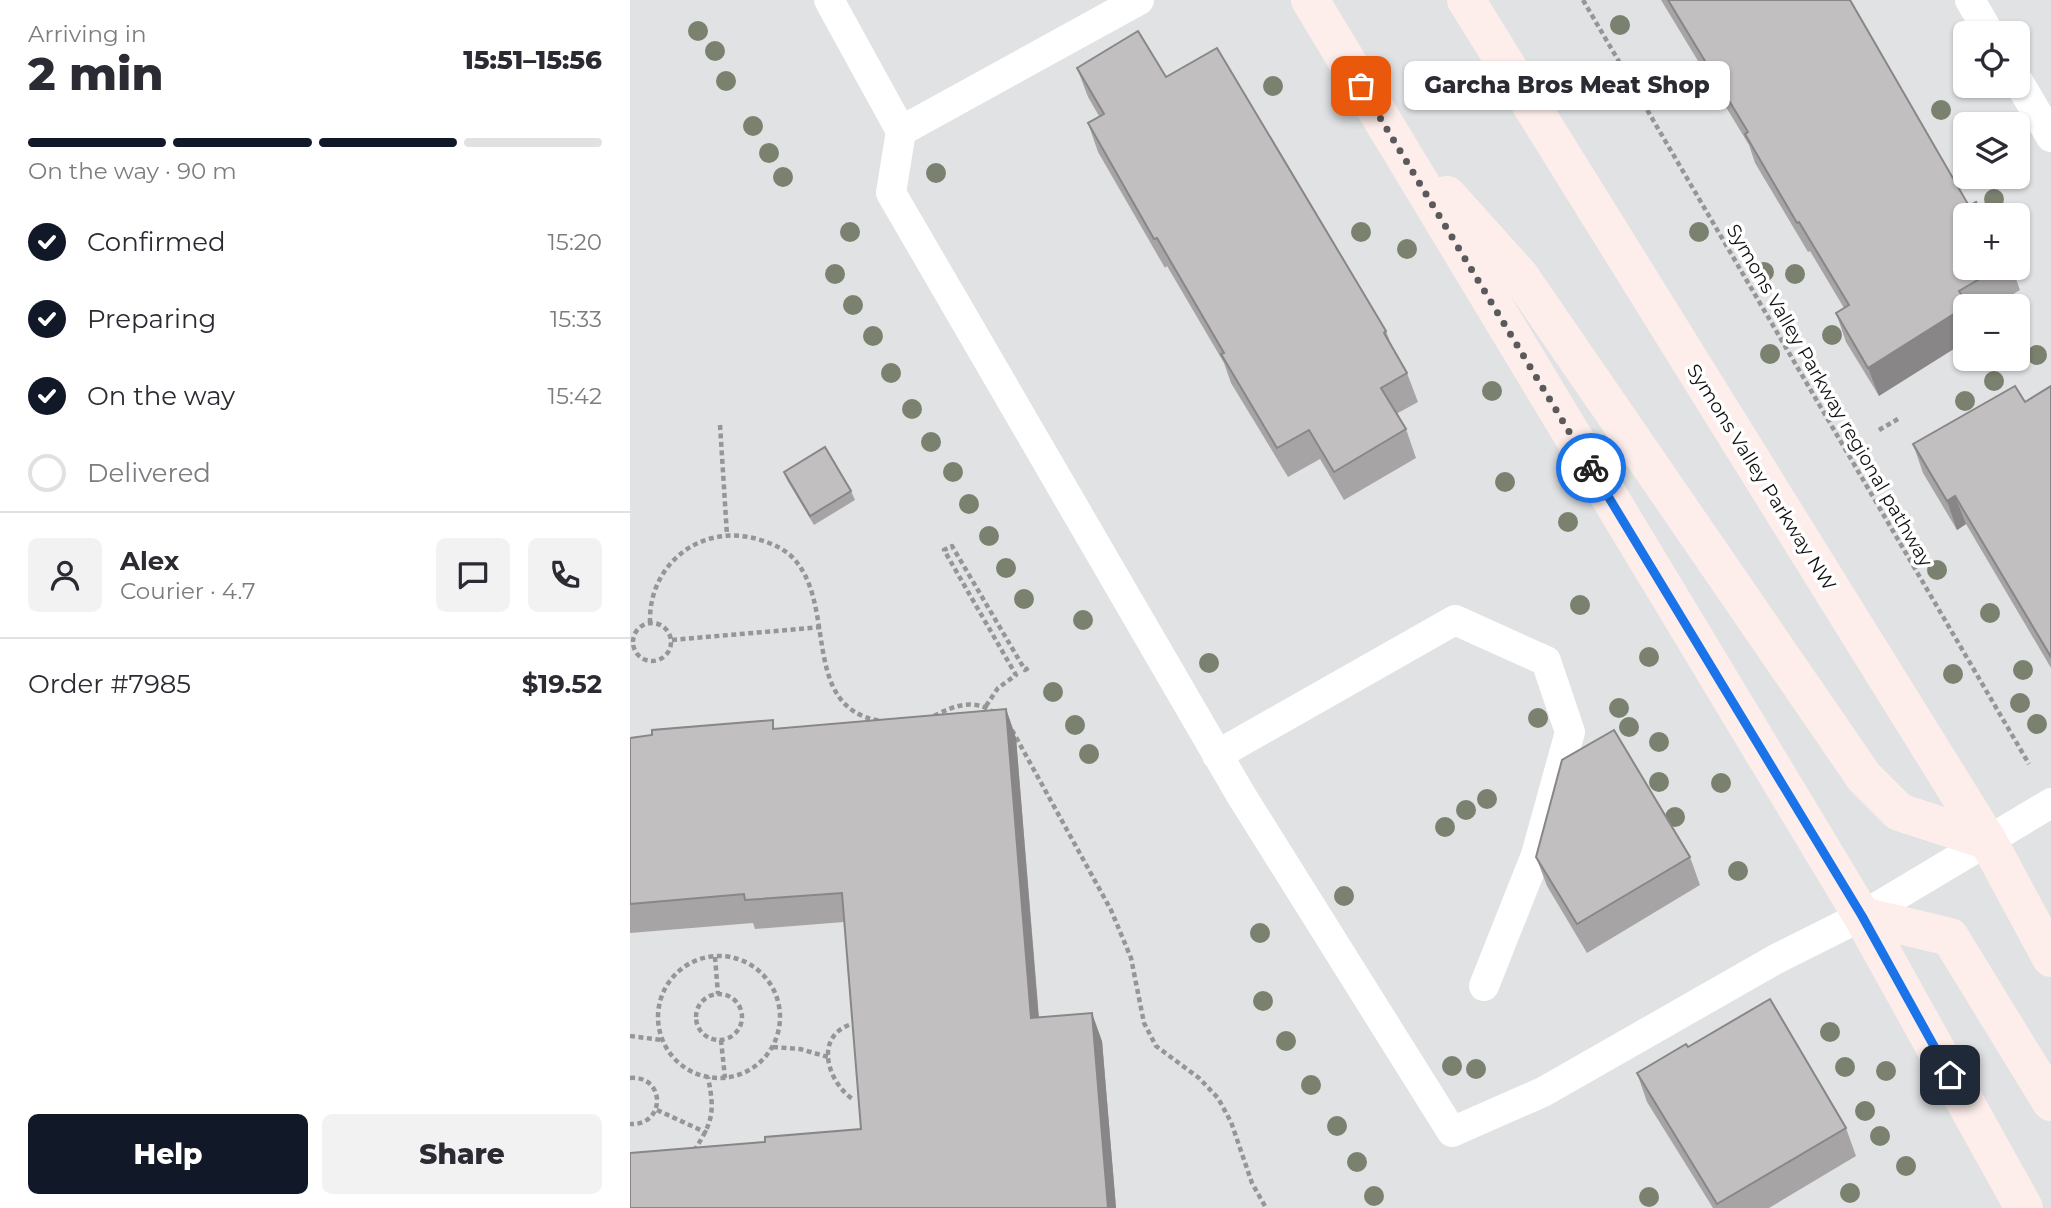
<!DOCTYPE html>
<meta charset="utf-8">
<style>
body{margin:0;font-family:Montserrat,sans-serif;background:#f2f2f3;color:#2b2b33;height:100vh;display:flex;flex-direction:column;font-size:26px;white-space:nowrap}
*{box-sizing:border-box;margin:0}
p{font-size:23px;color:#7c7c81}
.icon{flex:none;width:38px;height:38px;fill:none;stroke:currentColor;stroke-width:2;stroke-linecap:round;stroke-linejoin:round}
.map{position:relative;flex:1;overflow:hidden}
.panel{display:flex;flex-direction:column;background:#fff;width:630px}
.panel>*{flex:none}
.fabs{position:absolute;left:1323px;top:21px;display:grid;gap:14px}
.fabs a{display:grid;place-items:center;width:77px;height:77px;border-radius:10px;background:#fff;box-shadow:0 2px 5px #0004;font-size:35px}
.pin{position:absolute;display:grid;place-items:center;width:60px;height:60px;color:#fff;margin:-30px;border-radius:14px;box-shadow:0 4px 10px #0006}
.courier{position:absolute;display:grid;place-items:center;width:70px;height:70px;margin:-35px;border:5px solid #1a73e8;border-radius:50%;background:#fff;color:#222;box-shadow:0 2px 9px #0007}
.bubble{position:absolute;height:49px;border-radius:10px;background:#fff;box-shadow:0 2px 5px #0004;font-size:23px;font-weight:800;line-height:49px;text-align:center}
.summary em{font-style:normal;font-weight:800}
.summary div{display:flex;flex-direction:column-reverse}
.summary{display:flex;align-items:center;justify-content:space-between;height:119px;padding:0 28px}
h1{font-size:46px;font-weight:800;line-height:52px}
.bar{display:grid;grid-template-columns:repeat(4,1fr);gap:10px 7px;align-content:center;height:84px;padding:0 28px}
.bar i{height:9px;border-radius:5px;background:#e1e1e2}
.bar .selected{background:#111827}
.bar p{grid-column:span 4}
.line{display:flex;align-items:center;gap:18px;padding:0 28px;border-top:2px solid #e1e1e2}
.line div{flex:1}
.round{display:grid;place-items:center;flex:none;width:74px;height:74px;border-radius:10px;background:#f2f2f3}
ol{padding:0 28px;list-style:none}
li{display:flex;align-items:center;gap:21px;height:77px}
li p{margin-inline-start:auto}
li .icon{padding:7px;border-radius:50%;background:#111827;color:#fff;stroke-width:4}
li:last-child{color:#7c7c81}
li i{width:38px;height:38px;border:4px solid #e1e1e2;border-radius:50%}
.cta{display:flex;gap:14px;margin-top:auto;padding:14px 28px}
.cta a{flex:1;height:80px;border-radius:10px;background:#111827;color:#fff;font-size:28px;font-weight:800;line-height:80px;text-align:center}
.cta a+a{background:#f2f2f3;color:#2b2b33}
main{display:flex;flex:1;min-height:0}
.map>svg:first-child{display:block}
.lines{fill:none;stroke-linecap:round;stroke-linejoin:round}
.path{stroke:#969698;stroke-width:4.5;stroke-dasharray:5 3.5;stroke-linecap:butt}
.service{stroke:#fff;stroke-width:30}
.secondary{stroke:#feeeeb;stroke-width:38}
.tree{fill:#7b816f}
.wall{fill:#a7a4a6}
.shaded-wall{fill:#888687}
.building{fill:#c2bfc1;stroke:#888687;stroke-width:2}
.done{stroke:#5a5a5c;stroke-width:7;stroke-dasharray:0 12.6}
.route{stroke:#1a73e8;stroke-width:9}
.labels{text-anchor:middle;stroke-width:7;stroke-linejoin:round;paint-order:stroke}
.street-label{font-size:19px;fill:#111112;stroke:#fff}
</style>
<main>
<section class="panel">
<div class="summary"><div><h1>2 min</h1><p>Arriving in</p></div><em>15:51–15:56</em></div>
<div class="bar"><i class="selected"></i><i class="selected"></i><i class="selected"></i><i></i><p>On the way · 90 m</p></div>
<ol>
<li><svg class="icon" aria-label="check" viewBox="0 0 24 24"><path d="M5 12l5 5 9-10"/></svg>Confirmed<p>15:20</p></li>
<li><svg class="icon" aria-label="check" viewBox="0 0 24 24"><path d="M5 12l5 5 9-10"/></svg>Preparing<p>15:33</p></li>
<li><svg class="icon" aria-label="check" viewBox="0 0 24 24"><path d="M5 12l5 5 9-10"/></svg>On the way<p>15:42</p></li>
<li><i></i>Delivered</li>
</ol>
<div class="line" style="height:126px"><a class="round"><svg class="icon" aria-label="person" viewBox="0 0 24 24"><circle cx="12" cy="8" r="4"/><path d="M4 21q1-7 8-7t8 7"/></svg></a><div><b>Alex</b><p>Courier · 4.7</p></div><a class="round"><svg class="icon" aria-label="chat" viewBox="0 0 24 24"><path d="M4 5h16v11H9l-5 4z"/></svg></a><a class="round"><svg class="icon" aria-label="phone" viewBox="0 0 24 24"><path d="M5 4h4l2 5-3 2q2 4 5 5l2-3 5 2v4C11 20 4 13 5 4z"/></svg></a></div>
<div class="line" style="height:91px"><div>Order #7985</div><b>$19.52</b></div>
<div class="cta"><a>Help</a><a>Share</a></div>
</section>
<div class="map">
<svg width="1421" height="1208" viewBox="0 0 1421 1208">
<rect width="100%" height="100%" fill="#e1e2e4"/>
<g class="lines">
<path class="path" d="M 953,0 L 1399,764
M 90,425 L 97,535
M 1249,430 L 1268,419
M3 642a19 19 0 1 1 38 0a19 19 0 1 1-38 0Z
M 20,623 C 18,565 70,523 127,539 C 138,542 151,547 160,555 C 210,601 167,708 251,721
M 42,640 L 191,627
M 356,706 L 368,688 L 386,675 L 314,550 L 322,546 L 395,670 L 400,667
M 304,716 C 325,705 345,698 366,714
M 382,730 L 481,910 L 501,958 L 514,1023 L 526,1046 L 569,1078 L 588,1098 L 601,1122 L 622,1183 L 636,1208
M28 1017a61 61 0 1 1 122 0a61 61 0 1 1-122 0Z
M 85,957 L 88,994
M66 1017a23 23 0 1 1 46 0a23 23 0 1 1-46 0Z
M 219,1025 C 183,1039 199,1084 224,1100
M 0,1036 L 32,1040
M 91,1040 L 95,1078
M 143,1047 L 170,1049 L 198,1057
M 0,1078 C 36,1075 36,1126 0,1124
M 27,1110 L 77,1133
M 64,1151 C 83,1121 85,1113 78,1077"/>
<path class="service" d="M 199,0 L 271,131
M 509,0 L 271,131 L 261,193 L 611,795 L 822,1132 L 913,1092 L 1146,959 L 1232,916 L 1421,803
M 1340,0 L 1359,33
M 1388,81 L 1421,137
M 587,755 L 825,620 L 916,661 L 940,732 L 906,855 L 854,986"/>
<path class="secondary" d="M 680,0 L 1232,916 L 1394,1208
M 836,0 L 1358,841 L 1421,958
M 817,195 L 890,276 L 1234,777 L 1269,812 L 1358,841
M 1232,916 L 1320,937 L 1421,1102"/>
</g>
<g class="tree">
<circle cx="990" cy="25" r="10"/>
<circle cx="68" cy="31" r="10"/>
<circle cx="85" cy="51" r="10"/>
<circle cx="96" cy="81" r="10"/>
<circle cx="643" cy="86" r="10"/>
<circle cx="1063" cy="91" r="10"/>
<circle cx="987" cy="97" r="10"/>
<circle cx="1311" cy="110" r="10"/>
<circle cx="123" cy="126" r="10"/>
<circle cx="139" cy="153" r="10"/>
<circle cx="306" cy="173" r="10"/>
<circle cx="153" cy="177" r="10"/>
<circle cx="1364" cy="199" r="10"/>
<circle cx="220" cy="232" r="10"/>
<circle cx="731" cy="232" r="10"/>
<circle cx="1069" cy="232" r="10"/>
<circle cx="777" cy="249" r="10"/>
<circle cx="1134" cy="272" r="10"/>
<circle cx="205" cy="274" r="10"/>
<circle cx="1165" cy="274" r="10"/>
<circle cx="223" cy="305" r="10"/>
<circle cx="1202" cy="335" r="10"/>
<circle cx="243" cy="336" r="10"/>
<circle cx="1140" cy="354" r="10"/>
<circle cx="1407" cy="355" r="10"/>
<circle cx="261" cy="373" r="10"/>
<circle cx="1364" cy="381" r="10"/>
<circle cx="862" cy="391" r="10"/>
<circle cx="1335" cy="401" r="10"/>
<circle cx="282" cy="409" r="10"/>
<circle cx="301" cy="442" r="10"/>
<circle cx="323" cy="472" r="10"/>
<circle cx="875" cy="482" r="10"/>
<circle cx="339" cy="504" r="10"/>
<circle cx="938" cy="522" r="10"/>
<circle cx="359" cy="536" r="10"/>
<circle cx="376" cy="568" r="10"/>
<circle cx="1307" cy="570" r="10"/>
<circle cx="394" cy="599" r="10"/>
<circle cx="950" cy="605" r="10"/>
<circle cx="1360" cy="613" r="10"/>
<circle cx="453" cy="620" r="10"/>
<circle cx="1019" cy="657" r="10"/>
<circle cx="579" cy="663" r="10"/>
<circle cx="1393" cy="670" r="10"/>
<circle cx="1323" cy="674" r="10"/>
<circle cx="423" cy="692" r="10"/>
<circle cx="1390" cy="703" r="10"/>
<circle cx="989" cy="708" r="10"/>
<circle cx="908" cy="718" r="10"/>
<circle cx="1407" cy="724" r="10"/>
<circle cx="445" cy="725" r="10"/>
<circle cx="999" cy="727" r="10"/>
<circle cx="1029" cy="742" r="10"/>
<circle cx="459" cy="754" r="10"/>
<circle cx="1029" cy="782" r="10"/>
<circle cx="1091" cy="783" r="10"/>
<circle cx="857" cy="799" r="10"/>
<circle cx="836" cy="810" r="10"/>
<circle cx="1045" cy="817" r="10"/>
<circle cx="815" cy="827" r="10"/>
<circle cx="1108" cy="871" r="10"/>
<circle cx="714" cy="896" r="10"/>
<circle cx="630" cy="933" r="10"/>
<circle cx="633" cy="1001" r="10"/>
<circle cx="1200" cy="1032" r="10"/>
<circle cx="656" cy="1041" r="10"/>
<circle cx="822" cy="1066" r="10"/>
<circle cx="1215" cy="1067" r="10"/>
<circle cx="846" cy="1069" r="10"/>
<circle cx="1256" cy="1071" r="10"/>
<circle cx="681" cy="1085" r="10"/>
<circle cx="1235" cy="1111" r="10"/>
<circle cx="707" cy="1126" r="10"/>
<circle cx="1250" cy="1136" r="10"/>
<circle cx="727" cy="1162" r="10"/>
<circle cx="1276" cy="1166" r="10"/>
<circle cx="1220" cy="1193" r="10"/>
<circle cx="744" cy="1196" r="10"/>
<circle cx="1019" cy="1197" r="10"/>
</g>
<path class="wall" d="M 1031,0 L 1220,0 L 1335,268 L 1382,268 L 1390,290 L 1363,306 L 1335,306 L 1249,396 L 1216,342 L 1206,313 L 1214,308 L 1180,251 L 1178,252 L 1125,163 L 1119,145 Z
M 447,68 L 536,77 L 756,331 L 762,347 L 777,373 L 788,402 L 766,414 L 776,429 L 786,458 L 714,500 L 690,459 L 658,477 L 601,383 L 594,363 L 537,266 L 535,268 L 468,152 L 458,123 L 469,116 L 458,97 Z
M 1421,386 L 1421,668 L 1336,524 L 1327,530 L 1293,473 L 1283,444 L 1395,402 Z
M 154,472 L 221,491 L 225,500 L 184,525 L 157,480 Z
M 376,709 L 386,738 L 409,1017 L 472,1041 L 486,1208 L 135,1142 L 231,1129 L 214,922 L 125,929 L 123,923 L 0,933 L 0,738 L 146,729 Z
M 906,857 L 1060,857 L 1070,885 L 957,953 L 917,886 Z
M 1007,1073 L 1216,1128 L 1226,1156 L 1139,1208 L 1083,1208 L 1017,1102 Z"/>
<path class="shaded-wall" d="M 1335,307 L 1335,342 L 1249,396 L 1238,368 Z
M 1325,496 L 1336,524 L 1327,530 L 1317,501 Z
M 376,709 L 386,738 L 411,1047 L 401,1018 Z
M 462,1013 L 472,1041 L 486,1208 L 478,1208 Z"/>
<path class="building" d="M 1038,0 L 1220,0 L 1339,206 L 1346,202 L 1353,215 L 1335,215 L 1335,268 L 1368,268 L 1329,291 L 1338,305 L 1238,368 L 1206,313 L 1219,305 L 1169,222 L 1167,223 L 1115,134 L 1118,132 Z
M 508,31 L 536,77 L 587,48 L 756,331 L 754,333 L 777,373 L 751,388 L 776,429 L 704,472 L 679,430 L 647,448 L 591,354 L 594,353 L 527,238 L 524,239 L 458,123 L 474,114 L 447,68 Z
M 1385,386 L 1395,402 L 1421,386 L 1421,657 L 1325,496 L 1317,501 L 1283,444 Z
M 195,447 L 221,491 L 180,516 L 154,472 Z
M 376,709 L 401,1018 L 462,1013 L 478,1208 L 0,1208 L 0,1153 L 135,1142 L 135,1137 L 231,1129 L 212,893 L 115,900 L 114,894 L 0,904 L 0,738 L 22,735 L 22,730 L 143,720 L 143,729 Z
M 984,730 L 1060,857 L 947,924 L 906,857 L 932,760 Z
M 1140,999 L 1216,1128 L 1087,1204 L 1007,1073 L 1056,1044 L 1058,1047 Z"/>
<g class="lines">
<path class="done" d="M 731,86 L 961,468"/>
<path class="route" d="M 961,468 L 1232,916 L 1320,1075"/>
</g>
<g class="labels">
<g class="street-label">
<text transform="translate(1200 395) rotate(60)" y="7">Symons Valley Parkway regional pathway</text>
<text transform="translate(1132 477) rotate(58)" y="7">Symons Valley Parkway NW</text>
</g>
</g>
</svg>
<div class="fabs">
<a><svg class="icon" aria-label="locate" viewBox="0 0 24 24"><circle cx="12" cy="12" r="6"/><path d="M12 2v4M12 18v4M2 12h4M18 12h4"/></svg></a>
<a><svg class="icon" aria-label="layers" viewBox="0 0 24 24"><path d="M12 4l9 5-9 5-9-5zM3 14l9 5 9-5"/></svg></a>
<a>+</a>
<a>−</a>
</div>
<div class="pin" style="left:731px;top:86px;background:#ea580c"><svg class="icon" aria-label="bag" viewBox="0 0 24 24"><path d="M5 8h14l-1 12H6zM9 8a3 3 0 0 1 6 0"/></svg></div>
<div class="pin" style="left:1320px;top:1075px;background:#1f2937"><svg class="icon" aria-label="home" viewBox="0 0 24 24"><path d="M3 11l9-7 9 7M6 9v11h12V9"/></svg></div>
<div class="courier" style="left:961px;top:468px"><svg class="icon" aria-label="bike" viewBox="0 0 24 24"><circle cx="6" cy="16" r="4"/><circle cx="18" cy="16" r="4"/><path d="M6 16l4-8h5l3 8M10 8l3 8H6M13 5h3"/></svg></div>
<div class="bubble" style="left:774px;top:61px;width:326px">Garcha Bros Meat Shop</div>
</div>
</main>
